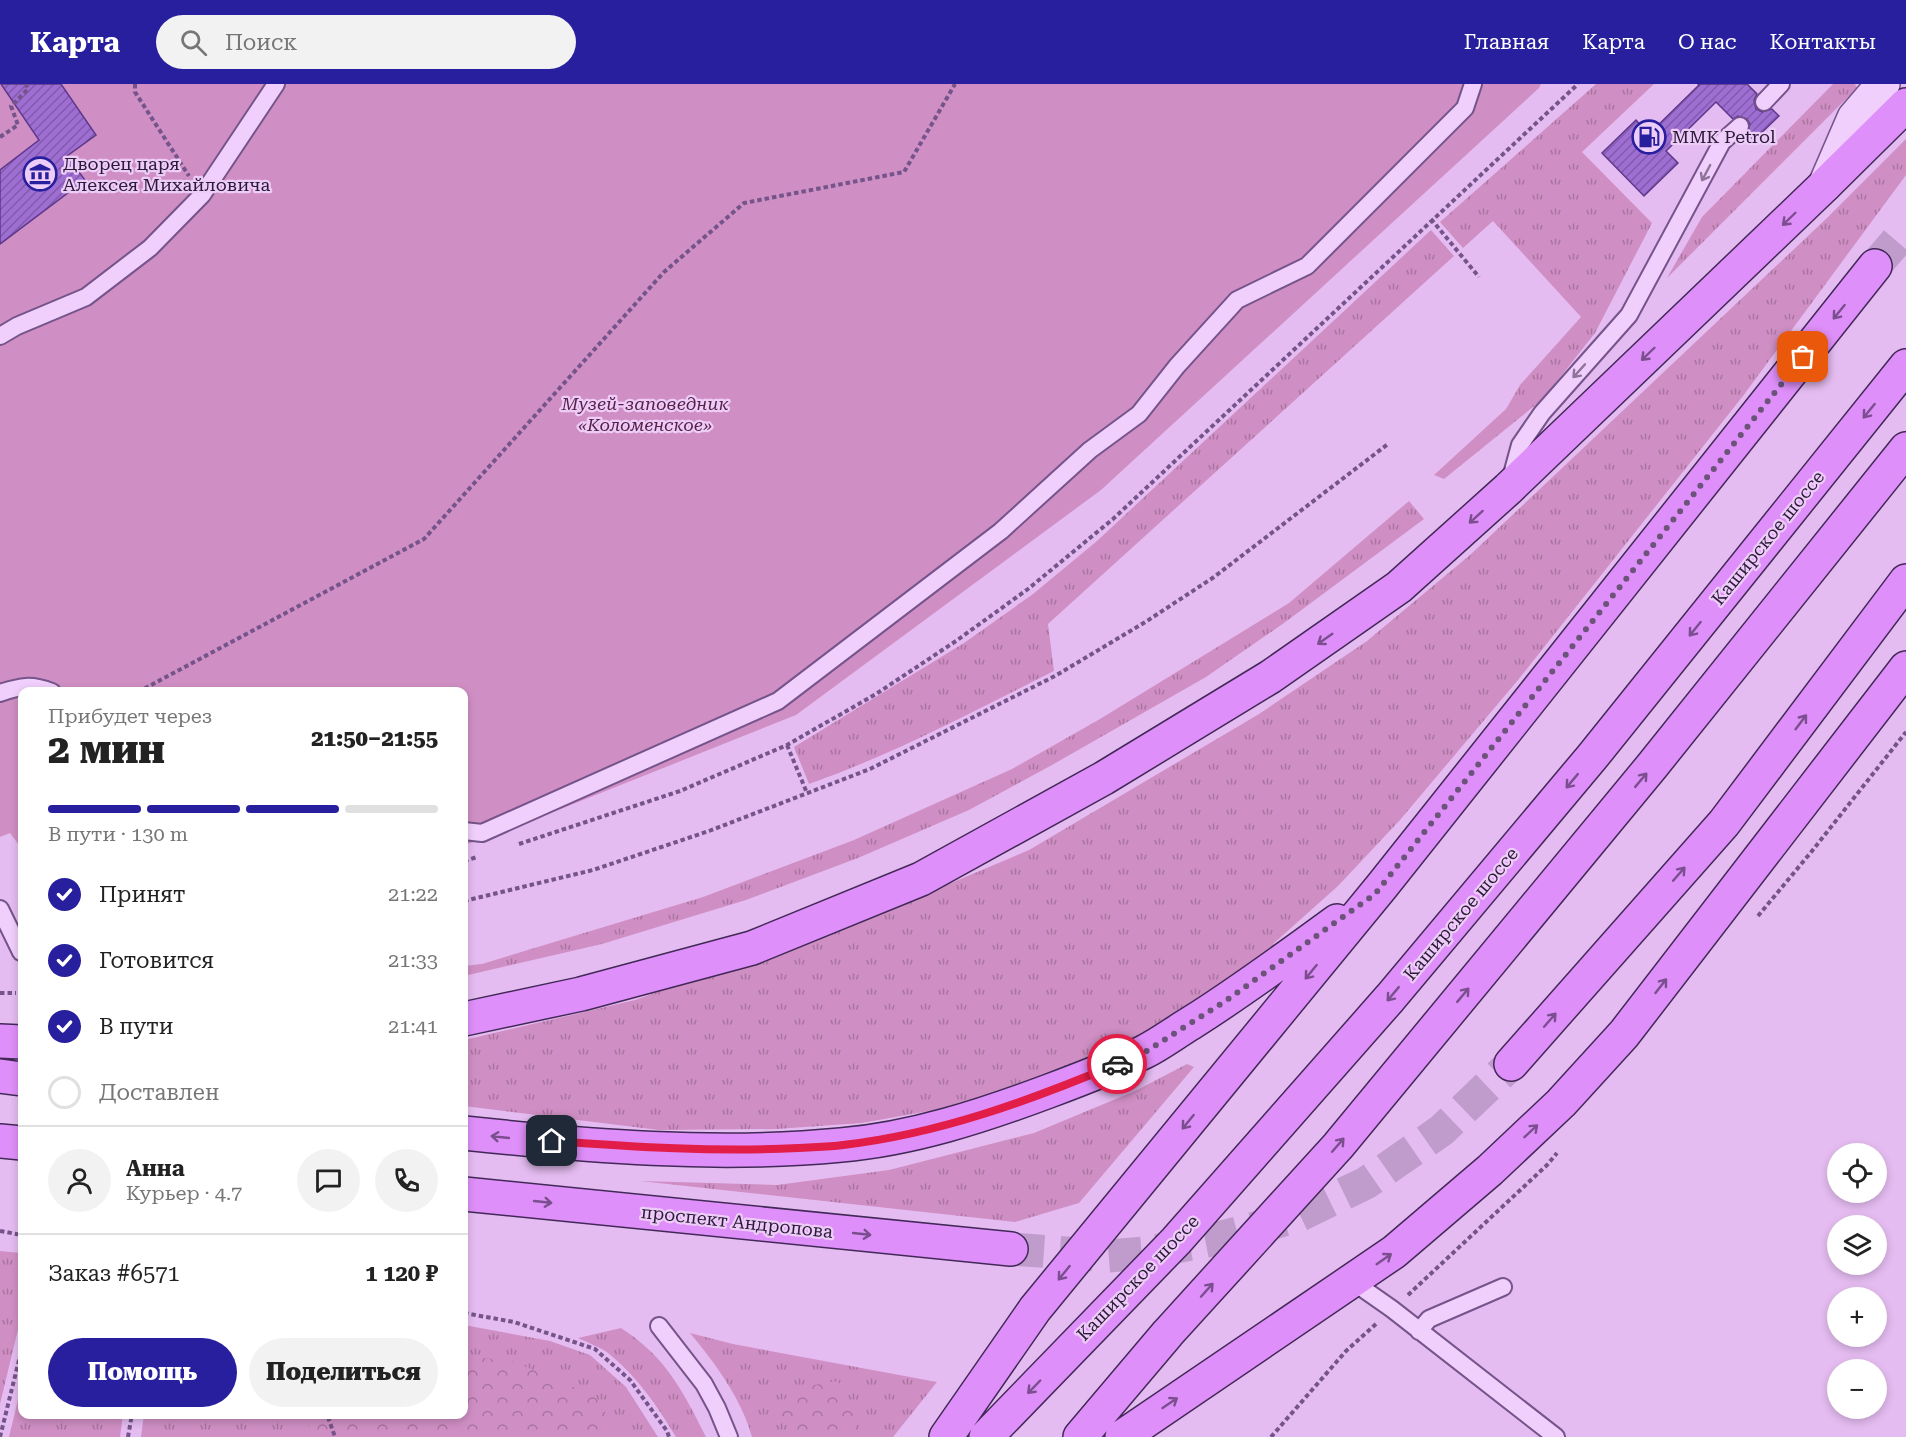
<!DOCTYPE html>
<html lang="ru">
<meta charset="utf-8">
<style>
body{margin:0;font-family:"Roboto Serif",serif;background:#f2f2f2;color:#222;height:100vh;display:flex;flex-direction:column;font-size:22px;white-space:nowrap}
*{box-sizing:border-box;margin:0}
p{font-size:20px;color:#767676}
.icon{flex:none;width:33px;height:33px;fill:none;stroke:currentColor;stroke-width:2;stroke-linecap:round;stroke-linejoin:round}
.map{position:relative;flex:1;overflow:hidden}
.sheet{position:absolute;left:18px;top:603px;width:450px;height:732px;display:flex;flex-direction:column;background:#fff;border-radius:12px;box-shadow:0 3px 9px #0003}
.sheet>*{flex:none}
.buttons{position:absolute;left:1827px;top:1059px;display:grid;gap:12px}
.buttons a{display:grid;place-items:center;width:60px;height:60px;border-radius:50%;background:#fff;box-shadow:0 3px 9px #0003;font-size:30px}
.pin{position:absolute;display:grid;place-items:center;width:51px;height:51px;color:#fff;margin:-26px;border-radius:12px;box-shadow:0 3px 9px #0006}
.courier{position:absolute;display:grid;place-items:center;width:60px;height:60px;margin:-30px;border:4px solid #e11d48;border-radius:50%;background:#fff;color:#222;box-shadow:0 2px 8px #0007}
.head em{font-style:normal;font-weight:800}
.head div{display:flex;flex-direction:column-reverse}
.head{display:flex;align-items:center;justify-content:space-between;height:102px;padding:0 30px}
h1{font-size:39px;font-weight:800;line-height:45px}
.bar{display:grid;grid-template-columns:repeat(4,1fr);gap:9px 6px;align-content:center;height:72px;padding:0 30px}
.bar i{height:8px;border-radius:4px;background:#e0e0e0}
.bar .selected{background:#271f9d}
.bar p{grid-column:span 4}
.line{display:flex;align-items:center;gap:15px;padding:0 30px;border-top:2px solid #e0e0e0}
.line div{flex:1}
.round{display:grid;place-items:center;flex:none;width:63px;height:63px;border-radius:32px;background:#f2f2f2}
ol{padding:0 30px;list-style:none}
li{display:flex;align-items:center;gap:18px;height:66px}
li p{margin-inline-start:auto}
li .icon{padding:6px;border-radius:50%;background:#271f9d;color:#fff;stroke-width:4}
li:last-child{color:#767676}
li i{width:33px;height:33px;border:3px solid #e0e0e0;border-radius:50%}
.primary-button{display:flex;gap:12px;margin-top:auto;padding:12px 30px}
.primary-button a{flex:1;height:69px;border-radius:36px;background:#271f9d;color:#fff;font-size:24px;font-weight:800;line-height:69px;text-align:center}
.primary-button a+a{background:#f2f2f2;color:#222}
header{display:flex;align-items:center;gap:36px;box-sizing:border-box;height:84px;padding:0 30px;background:#271f9d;color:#fff}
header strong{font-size:28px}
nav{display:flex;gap:33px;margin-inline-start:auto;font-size:21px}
.search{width:420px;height:54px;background:#f2f2f2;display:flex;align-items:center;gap:15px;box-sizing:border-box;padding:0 21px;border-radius:33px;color:#767676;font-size:22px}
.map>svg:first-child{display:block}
.grass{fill:url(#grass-tufts)}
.forest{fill:url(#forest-crowns)}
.green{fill:#d08fc4}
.building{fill:url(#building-hatch);stroke:#5e388b;stroke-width:1.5}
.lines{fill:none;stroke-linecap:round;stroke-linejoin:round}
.primary-tunnel{stroke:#c09ccc;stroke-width:33;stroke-dasharray:33 16;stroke-linecap:butt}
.service-casing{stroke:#74548a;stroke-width:20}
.minor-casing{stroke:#74548a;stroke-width:36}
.primary-casing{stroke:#412957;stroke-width:36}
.path{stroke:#74548a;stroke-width:4;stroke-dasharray:4.5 3;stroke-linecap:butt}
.service{stroke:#f1cffc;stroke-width:16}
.minor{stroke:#f1cffc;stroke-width:33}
.primary{stroke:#df8ff9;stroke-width:33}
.oneway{stroke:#8e749a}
.oneway2{stroke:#7b4f8f}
.done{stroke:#6b5379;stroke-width:6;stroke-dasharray:0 10.8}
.route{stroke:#e11d48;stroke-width:8}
.labels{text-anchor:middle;stroke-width:4.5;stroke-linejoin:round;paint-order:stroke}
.poi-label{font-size:18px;fill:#2a1a38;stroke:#eeccf8;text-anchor:start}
.park-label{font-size:18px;font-style:italic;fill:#561f44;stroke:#eeccf8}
.street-label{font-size:18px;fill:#2a1a38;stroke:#eeccf8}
</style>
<header>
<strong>Карта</strong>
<div class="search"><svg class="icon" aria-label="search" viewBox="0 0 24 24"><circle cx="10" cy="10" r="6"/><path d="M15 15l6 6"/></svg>Поиск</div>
<nav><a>Главная</a><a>Карта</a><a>О нас</a><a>Контакты</a></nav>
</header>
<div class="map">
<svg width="1906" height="1353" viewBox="0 0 1906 1353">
<defs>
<pattern id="grass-tufts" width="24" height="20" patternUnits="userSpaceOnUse" patternTransform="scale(1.5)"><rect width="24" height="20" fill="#d08fc4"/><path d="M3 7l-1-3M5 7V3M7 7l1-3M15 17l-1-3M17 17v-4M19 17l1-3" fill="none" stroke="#a974a0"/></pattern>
<pattern id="forest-crowns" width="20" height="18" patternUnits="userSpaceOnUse" patternTransform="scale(1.5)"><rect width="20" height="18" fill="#d08fc4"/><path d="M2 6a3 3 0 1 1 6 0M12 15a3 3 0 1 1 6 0" fill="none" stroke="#a974a0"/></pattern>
<pattern id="building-hatch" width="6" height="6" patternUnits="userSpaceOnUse" patternTransform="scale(1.5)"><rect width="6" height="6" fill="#9e6ed3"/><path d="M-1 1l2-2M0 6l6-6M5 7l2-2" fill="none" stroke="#815aac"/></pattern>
</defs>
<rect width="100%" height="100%" fill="#e5bcf1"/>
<path class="grass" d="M 1596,0 L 1654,0 L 1582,68 L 1652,139 L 1595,249 L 1543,315 L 1444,395 L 1434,391 L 1506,325 L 1520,301 L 1581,233 L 1493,137 L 1463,164 L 1440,138 Z
M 1833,0 L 1855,0 L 1857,4 L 1667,194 L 1702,133 Z
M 1906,55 L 1906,91 L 1743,312 L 1518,596 L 1400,736 L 1338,802 L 1273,860 L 1276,865 L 1117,968 L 957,1022 L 862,1039 L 777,1045 L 659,1046 L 464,1022 L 464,956 L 635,916 L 751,874 L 866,835 L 1029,766 L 1259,630 L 1367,557 L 1470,471 L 1827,134 Z
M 1431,146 L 1454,172 L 1048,540 L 1054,587 C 974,627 894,670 809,700 L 794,663 L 964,559 L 1033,510 L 1097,457 Z
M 1409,417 L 1424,435 L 1284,539 L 1206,593 L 1052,681 L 969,726 L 858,774 L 746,816 L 602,860 L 464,892 L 464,882 L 482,880 L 703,813 L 854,756 L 1012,685 L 1100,635 L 1289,519 Z
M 1187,980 L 1194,983 L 1079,1119 L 1015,1138 L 640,1097 L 777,1101 L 889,1086 L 1034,1049 L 1135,1007 Z
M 0,1167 L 22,1169 L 22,1229 L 0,1320 Z
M 464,1241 L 550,1257 L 590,1271 L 626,1303 L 658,1353 L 340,1353 L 464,1330 Z
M 621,1244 C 666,1273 683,1307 706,1353 L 676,1353 C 657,1322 637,1292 608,1269 C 600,1263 588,1259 578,1254 Z
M 690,1249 L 733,1260 L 937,1298 L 893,1353 L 752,1353 C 741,1314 715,1279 690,1249 Z
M 22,1299 L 22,1330 L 123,1331 L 120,1353 L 9,1353 Z
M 144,1330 L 314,1331 L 323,1353 L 141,1353 Z"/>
<path class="forest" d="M 464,1272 L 512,1277 L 595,1312 L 621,1353 L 306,1353 L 312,1331 L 464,1330 Z
M 838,1297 L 860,1332 L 853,1353 L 798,1353 L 798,1349 L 780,1335 C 781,1327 781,1318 787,1312 C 797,1303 825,1299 838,1297 Z"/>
<path class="green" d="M 0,0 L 1541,0 L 1539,4 L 1101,406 L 796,631 L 493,752 L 464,761 L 464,608 L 22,608 L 22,765 L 10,749 L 0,753 Z"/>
<path class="building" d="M 1,0 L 61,0 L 96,51 L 67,72 L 85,96 L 0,160 L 0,86 L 39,56 Z
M 1698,0 L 1747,0 L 1757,10 L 1754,16 L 1756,25 L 1762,28 L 1772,25 L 1779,32 L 1754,56 L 1747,50 L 1750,40 L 1747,35 L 1738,32 L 1733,35 L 1716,18 L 1666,67 L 1678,79 L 1644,112 L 1602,69 L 1636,36 L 1649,50 L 1699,1 Z"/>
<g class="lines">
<path class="primary-tunnel" d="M 1875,182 L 1906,146
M 1011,1165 L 1108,1172 L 1144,1169 L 1212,1156 L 1298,1132 L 1366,1099 L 1442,1046 L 1511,980"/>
<g class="service-casing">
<path id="service" d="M 1764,18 L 1781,0
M 0,252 L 17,242 L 86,213 L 150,164 L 202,111 L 276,0
M 1511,394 L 1520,361 L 1542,329 L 1629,231 L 1722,58 L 1740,42
M 0,609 C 21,602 31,600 52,608
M 464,747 L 482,749 L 778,617 L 1001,447 L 1090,366 L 1139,330 L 1177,282 L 1237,216 L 1307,182 L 1465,24 L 1473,0
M 0,825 L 21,868
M 1352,1197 L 1392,1225 L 1556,1353
M 659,1242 L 704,1300 L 717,1324 L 729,1353
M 1419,1247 L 1429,1235 L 1503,1203"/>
</g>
<g class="minor-casing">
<path id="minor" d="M 1825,101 L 1854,34 L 1883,0"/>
</g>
<g class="primary-casing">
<path id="primary" d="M 464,935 L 581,910 L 752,864 L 921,795 L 1104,694 L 1270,593 L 1399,503 L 1508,405 L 1825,101 L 1906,21
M 0,957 L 22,958
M 1511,980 L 1724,739 L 1906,497
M 0,992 L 22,995
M 464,1049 C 587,1062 717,1073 841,1061 C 912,1055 982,1032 1049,1007 C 1081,995 1113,983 1144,968 C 1160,960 1176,948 1191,939 C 1242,907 1289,872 1337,837
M 0,1057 L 22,1059
M 464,1110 L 1011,1165
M 946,1353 L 1035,1225 L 1382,802 L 1875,182
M 986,1353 L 1176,1157 L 1390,914 L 1592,673 L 1906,282
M 1080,1353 L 1168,1249 L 1338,1062 L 1652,682 L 1906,365
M 1122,1353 L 1394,1168 L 1490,1086 L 1561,1019 L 1624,950 L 1906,584"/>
</g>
<path class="path" d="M 135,0 L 135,8 L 189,92
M 0,53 L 18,41 L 11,22 L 28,5 L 26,0
M 1431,135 L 1479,193
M 138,608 L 424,455 L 664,188 L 744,119 L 904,88 L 955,0
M 787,661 L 807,709
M 519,760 L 680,707 L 787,661 L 876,610 L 956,557 L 1028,505 L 1113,435 L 1578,0
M 464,777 L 477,773
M 464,817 L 593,786 L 709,747 L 870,685 L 1055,592 L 1147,537 L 1214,493 L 1388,360
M 1758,832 L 1812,767 L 1906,648
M 0,909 L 16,909
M 0,1147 L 22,1151
M 1408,1211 L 1547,1081 L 1557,1069
M 464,1229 L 514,1238 L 595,1265 L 630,1296 L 667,1347 L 669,1353
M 328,1333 L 335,1353
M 0,1353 L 22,1264
M 128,1353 L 132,1330
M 1271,1353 L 1346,1267 L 1376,1240"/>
<use href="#service" class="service"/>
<use href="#minor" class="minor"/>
<use href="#primary" class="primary"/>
</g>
<defs><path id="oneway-shaft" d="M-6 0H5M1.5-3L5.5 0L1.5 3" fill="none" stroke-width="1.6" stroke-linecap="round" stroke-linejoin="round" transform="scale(1.5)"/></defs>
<g class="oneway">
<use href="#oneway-shaft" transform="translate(1706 89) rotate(118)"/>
<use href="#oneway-shaft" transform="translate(1579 287) rotate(132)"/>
</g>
<g class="oneway2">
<use href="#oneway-shaft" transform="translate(1789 135) rotate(136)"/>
<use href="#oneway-shaft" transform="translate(1839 228) rotate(129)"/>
<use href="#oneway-shaft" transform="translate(1648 270) rotate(136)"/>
<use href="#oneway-shaft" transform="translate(1869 327) rotate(129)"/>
<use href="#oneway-shaft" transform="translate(1476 433) rotate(138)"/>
<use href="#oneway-shaft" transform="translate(1695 545) rotate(129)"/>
<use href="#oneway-shaft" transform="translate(1325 555) rotate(145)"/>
<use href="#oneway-shaft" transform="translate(1801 638) rotate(-53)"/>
<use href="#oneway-shaft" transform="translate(1641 696) rotate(-50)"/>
<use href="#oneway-shaft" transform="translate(1572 697) rotate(130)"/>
<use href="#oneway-shaft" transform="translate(1679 790) rotate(-49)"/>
<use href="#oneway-shaft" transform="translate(1311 888) rotate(129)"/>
<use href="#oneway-shaft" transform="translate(1661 902) rotate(-52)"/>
<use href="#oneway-shaft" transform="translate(1393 910) rotate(130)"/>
<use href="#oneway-shaft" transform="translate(1463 911) rotate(-50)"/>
<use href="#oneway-shaft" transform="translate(1550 936) rotate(-49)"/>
<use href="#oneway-shaft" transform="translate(1188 1038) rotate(129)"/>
<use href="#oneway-shaft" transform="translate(1531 1047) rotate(-43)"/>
<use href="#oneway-shaft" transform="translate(500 1053) rotate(-174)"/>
<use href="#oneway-shaft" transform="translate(1338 1061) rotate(-49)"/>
<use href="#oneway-shaft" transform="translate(543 1118) rotate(6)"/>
<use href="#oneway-shaft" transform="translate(862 1150) rotate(6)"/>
<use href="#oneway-shaft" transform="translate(1384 1175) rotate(-35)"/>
<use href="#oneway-shaft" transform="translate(1064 1189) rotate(129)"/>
<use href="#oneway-shaft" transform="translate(1207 1206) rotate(-48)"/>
<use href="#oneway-shaft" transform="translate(1034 1303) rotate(134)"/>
<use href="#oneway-shaft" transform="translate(1170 1319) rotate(-34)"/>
</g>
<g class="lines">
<path class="done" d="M 1117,980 L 1145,968 L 1224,918 L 1375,810 L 1803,273"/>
<path class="route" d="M 552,1057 C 634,1063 716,1068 798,1064 C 813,1063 828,1063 843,1061 C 938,1050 1029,1017 1117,980"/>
</g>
<defs>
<g id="fuel-ring" transform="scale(1.725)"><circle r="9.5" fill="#eeccf8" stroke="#271f9d" stroke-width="1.5"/><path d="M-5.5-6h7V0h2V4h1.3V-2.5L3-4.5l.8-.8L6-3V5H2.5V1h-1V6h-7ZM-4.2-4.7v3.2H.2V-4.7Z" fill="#271f9d"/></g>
<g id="museum-ring" transform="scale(1.725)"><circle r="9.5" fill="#eeccf8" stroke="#271f9d" stroke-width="1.5"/><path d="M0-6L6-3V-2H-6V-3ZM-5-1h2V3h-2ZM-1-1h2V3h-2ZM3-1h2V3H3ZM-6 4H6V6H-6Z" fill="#271f9d"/></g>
</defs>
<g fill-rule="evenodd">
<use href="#fuel-ring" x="1649" y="53"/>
<use href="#museum-ring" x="40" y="90"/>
</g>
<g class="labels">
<g class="poi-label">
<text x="1672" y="59">ММК Petrol</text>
<text x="63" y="86">Дворец царя<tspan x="63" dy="21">Алексея Михайловича</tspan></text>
</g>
<g class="park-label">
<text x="645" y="326">Музей-заповедник<tspan x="645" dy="21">«Коломенское»</tspan></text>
</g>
<g class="street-label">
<text transform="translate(1768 454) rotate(-51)" y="6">Каширское шоссе</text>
<text transform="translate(1461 830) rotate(-50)" y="6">Каширское шоссе</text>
<text transform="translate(737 1138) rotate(6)" y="6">проспект Андропова</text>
<text transform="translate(1138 1194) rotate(-46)" y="6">Каширское шоссе</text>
</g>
</g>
</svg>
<div class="buttons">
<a><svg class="icon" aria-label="locate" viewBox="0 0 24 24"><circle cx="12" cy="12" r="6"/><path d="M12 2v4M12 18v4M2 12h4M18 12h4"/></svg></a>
<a><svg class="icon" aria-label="layers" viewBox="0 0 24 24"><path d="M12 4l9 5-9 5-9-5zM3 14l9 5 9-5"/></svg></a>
<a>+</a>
<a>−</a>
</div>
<div class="pin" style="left:1803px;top:273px;background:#ea580c"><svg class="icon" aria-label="bag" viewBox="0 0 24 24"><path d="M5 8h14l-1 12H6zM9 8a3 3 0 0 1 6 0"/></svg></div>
<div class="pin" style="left:552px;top:1057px;background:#1f2937"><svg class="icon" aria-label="home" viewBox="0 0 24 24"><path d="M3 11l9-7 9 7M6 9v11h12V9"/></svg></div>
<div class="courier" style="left:1117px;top:980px"><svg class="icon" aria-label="car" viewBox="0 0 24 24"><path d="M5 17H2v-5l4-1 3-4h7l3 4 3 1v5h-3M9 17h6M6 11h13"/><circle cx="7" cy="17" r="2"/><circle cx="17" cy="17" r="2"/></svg></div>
<section class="sheet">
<div class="head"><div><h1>2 мин</h1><p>Прибудет через</p></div><em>21:50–21:55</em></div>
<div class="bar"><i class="selected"></i><i class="selected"></i><i class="selected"></i><i></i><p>В пути · 130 m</p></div>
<ol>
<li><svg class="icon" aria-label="check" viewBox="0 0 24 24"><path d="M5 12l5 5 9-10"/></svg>Принят<p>21:22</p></li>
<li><svg class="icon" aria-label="check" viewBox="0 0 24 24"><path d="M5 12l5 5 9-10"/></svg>Готовится<p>21:33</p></li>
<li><svg class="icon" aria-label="check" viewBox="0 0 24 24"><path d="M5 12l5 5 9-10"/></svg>В пути<p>21:41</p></li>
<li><i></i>Доставлен</li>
</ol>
<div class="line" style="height:108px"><a class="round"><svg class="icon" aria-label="person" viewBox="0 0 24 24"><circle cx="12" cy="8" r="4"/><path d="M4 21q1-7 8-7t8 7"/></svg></a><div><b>Анна</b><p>Курьер · 4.7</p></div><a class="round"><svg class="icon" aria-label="chat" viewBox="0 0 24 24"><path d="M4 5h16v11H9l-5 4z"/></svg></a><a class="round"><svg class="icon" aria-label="phone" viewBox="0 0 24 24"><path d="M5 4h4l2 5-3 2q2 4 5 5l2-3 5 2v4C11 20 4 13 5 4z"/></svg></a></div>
<div class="line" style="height:78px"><div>Заказ #6571</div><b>1 120 ₽</b></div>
<div class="primary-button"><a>Помощь</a><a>Поделиться</a></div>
</section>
</div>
